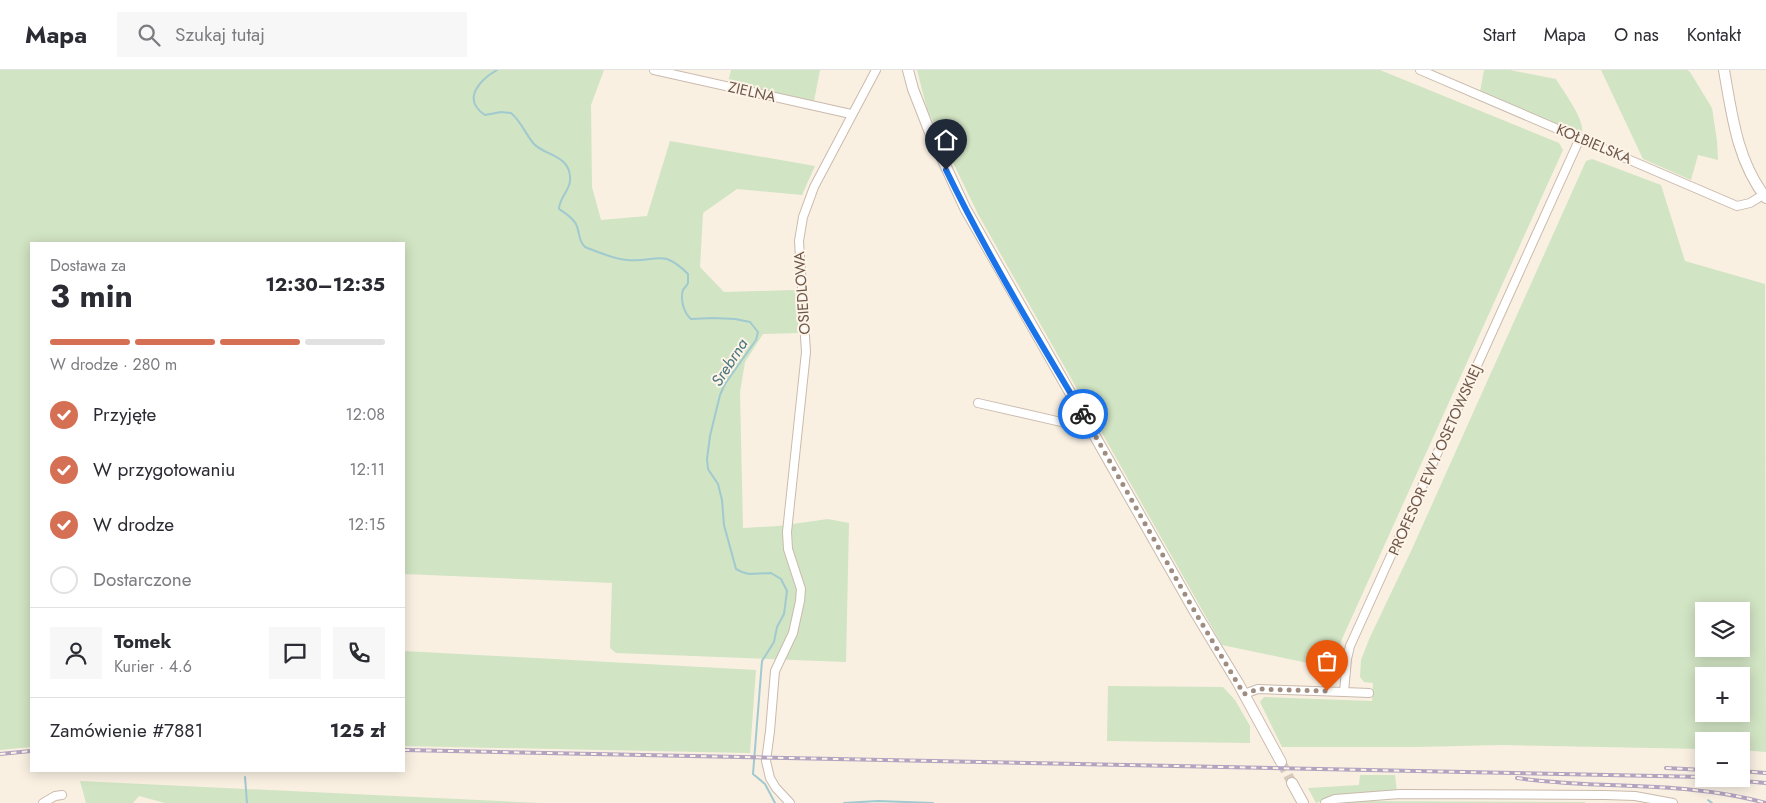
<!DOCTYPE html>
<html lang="pl">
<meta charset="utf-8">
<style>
body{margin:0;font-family:Jost,sans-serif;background:#f7f7f7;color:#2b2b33;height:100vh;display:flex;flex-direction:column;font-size:19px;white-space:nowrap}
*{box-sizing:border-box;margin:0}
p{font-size:16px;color:#7c7c81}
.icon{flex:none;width:28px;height:28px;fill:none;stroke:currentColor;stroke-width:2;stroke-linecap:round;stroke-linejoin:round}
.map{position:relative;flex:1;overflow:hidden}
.side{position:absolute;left:30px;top:172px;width:375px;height:530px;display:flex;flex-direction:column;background:#fff;border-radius:0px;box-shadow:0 2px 12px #0003}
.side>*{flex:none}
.controls{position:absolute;left:1695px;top:532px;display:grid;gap:10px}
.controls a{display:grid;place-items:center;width:55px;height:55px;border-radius:0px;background:#fff;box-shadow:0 2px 12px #0003;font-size:25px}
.pin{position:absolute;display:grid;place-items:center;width:42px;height:42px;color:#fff;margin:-51px -21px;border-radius:50% 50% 50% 0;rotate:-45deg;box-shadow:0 0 5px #0007}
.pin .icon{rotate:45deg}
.courier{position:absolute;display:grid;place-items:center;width:50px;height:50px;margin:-25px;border:4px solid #1a73e8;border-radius:50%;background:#fff;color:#222;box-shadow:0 1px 6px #0007}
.head em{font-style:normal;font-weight:700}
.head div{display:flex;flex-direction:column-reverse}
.head{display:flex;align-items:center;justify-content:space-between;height:85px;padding:0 20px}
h1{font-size:32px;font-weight:700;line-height:38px}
.bar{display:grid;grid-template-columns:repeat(4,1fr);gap:8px 5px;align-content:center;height:60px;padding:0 20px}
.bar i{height:6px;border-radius:4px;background:#e1e1e2}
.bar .current{background:#d67054}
.bar p{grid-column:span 4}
.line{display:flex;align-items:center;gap:12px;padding:0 20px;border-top:1px solid #e1e1e2}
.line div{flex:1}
.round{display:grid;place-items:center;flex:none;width:52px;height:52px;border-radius:0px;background:#f7f7f7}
ol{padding:0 20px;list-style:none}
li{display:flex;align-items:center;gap:15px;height:55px}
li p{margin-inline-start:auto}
li .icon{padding:5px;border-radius:50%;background:#d67054;color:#fff;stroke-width:4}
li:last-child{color:#7c7c81}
li i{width:28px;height:28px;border:2px solid #e1e1e2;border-radius:50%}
header{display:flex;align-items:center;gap:30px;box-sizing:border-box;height:70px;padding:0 25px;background:#fff;border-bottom:1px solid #e1e1e2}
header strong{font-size:24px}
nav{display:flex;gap:28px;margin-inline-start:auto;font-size:18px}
.search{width:350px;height:45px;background:#f7f7f7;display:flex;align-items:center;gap:12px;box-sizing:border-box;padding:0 18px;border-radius:0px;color:#7c7c81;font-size:19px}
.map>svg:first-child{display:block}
.green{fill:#d1e4c3;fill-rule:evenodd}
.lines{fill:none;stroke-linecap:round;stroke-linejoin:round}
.stream{stroke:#a1c9d0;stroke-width:2}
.tertiary-tunnel{stroke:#d6cabc;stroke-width:10;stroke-dasharray:10 5;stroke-linecap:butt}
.minor-casing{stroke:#cabaad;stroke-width:10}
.tertiary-casing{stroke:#cabaad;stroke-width:12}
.minor{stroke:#fff;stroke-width:8}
.tertiary{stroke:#fff;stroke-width:10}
.rail-casing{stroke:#b2a3c0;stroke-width:4}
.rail{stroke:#fdf4e7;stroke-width:2;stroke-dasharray:5.5;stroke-linecap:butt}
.done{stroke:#9e8d80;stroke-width:5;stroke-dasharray:0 9}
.route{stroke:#1a73e8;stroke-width:6}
.labels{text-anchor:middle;stroke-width:4;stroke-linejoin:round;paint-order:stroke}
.street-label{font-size:15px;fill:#6d574c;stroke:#fdf4e7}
.water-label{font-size:16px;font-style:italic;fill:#48767f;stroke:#fdf4e7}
</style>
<header>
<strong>Mapa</strong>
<div class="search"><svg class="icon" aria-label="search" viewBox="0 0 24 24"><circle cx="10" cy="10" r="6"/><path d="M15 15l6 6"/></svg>Szukaj tutaj</div>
<nav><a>Start</a><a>Mapa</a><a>O nas</a><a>Kontakt</a></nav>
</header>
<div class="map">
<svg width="1766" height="733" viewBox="0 0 1766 733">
<rect width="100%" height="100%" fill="#f9f0e2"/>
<path class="green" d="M 0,0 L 604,0 L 591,35 L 592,117 L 601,150 L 647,146 L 670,71 L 815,96 L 802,125 L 737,119 L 703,143 L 700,197 L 724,222 L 795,220 L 799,263 L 763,264 L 745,292 L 740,322 L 743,458 L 778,456 L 828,449 L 849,453 L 846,592 L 616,583 L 610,578 L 612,513 L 404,504 L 404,174 L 31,174 L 31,677 L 0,680 Z
M 731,0 L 820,0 L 814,31 L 728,12 Z
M 917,0 L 1380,0 L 1559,73 L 1563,80 L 1342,569 L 1339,580 L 1336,599 L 1222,575 L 978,144 L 927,39 Z
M 1484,0 L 1510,0 L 1556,9 C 1563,21 1588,53 1581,65 L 1480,22 Z
M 1601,0 L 1687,0 L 1690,2 L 1712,38 L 1717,71 L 1718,90 L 1698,85 L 1691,110 L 1643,89 Z
M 1592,89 L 1661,115 L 1685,191 L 1765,214 L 1766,682 L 1741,680 L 1741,671 L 1704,671 L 1704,679 L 1502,675 L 1416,677 L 1282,677 L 1260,632 L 1264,627 L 1372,631 L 1373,613 L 1364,612 L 1360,607 L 1361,590 L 1370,567 L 1412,479 L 1586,91 ZM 1704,541 L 1741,541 L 1741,579 L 1704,579 ZM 1704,606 L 1741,606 L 1741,644 L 1704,644 Z
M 404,581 L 756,600 L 750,683 L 404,676 Z
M 1108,616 L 1223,617 L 1235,630 L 1250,656 L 1250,673 L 1107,671 Z
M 1360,705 L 1395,705 L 1397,722 L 1334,726 L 1316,733 L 1308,718 L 1359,715 Z
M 80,711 L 540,733 L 165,733 L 139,726 L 133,733 L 86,733 Z
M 1351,731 L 1585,732 L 1585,733 L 1346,733 Z"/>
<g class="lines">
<path class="stream" d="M 497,0 C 480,10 461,29 485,45 L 501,42 L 511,43 C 521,51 526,65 534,74 C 545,86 572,85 570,111 C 569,121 559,129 559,139 C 565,143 572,147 576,154 C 580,162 578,171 585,177 C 598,182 613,189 627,190 C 657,193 661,177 688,204 L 688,213 C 687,216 684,218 683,220 C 680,230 684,243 691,249 L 713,248 L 735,249 L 750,252 L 758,262 L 756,270 L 725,314 L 720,325 L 710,366 L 707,389 L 708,399 L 718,414 L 722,430 L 724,455 L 736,499 L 742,502 L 749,504 L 771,503 L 781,509 L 787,521 L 784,544 L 777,557 L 774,572 L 762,591 L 753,704 L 765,714 L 775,733
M 245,707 L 247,733
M 1708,730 L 1712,733
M 844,733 L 878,731 L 933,733"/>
<path class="tertiary-tunnel" d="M 1281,692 L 1292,713"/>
<g class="minor-casing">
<path id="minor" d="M 654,0 L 851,44
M 1420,0 L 1737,136 L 1750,133 L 1763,125
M 978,333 L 1083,357 L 1089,354
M 1344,622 L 1369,623
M 1244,624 L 1258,619 L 1344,622 L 1347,589 L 1350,576 L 1580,68
M 43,733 L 55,726 L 62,725
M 790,733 L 776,718 L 770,708 L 766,691 L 770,661 L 775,601 L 793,563 L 800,531 L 801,519 L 788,479 L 787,462 L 806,282 L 799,171 L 803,147 L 814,117 L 876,0
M 1325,733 L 1335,729 L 1400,724 L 1605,725 L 1635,726 L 1673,733"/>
</g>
<g class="tertiary-casing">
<path id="tertiary" d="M 908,0 L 913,19 L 929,60 L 965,138 L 1195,542 L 1238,613 L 1281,692
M 1724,0 C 1732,45 1737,91 1766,128
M 1292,713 L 1303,733"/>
</g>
<use href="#minor" class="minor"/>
<use href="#tertiary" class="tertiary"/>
<g class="rail-casing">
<path id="rail" d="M 404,680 L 1704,707
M 0,684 L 31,681
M 1666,698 L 1704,700
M 1741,701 L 1766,703
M 1517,708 C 1601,720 1683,710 1766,733
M 1720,709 L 1766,713"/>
</g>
<use href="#rail" class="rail"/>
</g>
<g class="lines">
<path class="done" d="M 1083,344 L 1195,542 L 1244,624 L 1258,619 L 1327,621"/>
<path class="route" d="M 946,100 C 987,184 1035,264 1083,344"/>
</g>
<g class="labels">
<g class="street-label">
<text transform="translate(752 22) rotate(13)" y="5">ZIELNA</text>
<text transform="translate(1594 74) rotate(23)" y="5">KOŁBIELSKA</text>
<text transform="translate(802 223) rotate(-94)" y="5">OSIEDLOWA</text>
<text transform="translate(1435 390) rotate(-66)" y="5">PROFESOR EWY OSETOWSKIEJ</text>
</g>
<g class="water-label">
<text transform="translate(729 292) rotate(-57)" y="6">Srebrna</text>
</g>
</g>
</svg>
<div class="controls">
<a><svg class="icon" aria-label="layers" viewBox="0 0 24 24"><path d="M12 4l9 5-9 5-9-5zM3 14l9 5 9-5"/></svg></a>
<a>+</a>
<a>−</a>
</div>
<div class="pin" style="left:1327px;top:621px;background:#ea580c"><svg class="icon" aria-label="bag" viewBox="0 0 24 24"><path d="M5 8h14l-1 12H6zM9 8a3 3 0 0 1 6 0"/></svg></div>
<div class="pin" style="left:946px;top:100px;background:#1f2937"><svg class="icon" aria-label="home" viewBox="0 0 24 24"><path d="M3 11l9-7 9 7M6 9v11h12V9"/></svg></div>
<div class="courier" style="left:1083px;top:344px"><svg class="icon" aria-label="bike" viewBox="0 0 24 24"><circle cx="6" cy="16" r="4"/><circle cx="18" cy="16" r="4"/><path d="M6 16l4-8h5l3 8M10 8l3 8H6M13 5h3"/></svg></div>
<section class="side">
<div class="head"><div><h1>3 min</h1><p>Dostawa za</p></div><em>12:30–12:35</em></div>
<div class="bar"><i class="current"></i><i class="current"></i><i class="current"></i><i></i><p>W drodze · 280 m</p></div>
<ol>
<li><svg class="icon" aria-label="check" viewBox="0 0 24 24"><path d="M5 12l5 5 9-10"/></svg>Przyjęte<p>12:08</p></li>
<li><svg class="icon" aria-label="check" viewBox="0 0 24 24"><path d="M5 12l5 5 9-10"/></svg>W przygotowaniu<p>12:11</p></li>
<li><svg class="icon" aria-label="check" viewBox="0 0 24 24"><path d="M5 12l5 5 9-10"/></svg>W drodze<p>12:15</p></li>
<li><i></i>Dostarczone</li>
</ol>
<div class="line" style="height:90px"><a class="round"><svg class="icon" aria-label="person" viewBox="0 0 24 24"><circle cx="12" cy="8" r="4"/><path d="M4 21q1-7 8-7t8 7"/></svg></a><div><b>Tomek</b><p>Kurier · 4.6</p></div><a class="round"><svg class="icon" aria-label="chat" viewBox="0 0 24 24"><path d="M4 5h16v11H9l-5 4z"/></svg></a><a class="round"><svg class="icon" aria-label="phone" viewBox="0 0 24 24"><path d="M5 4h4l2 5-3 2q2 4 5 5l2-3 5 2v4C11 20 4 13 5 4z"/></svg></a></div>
<div class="line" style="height:65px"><div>Zamówienie #7881</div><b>125 zł</b></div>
</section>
</div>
